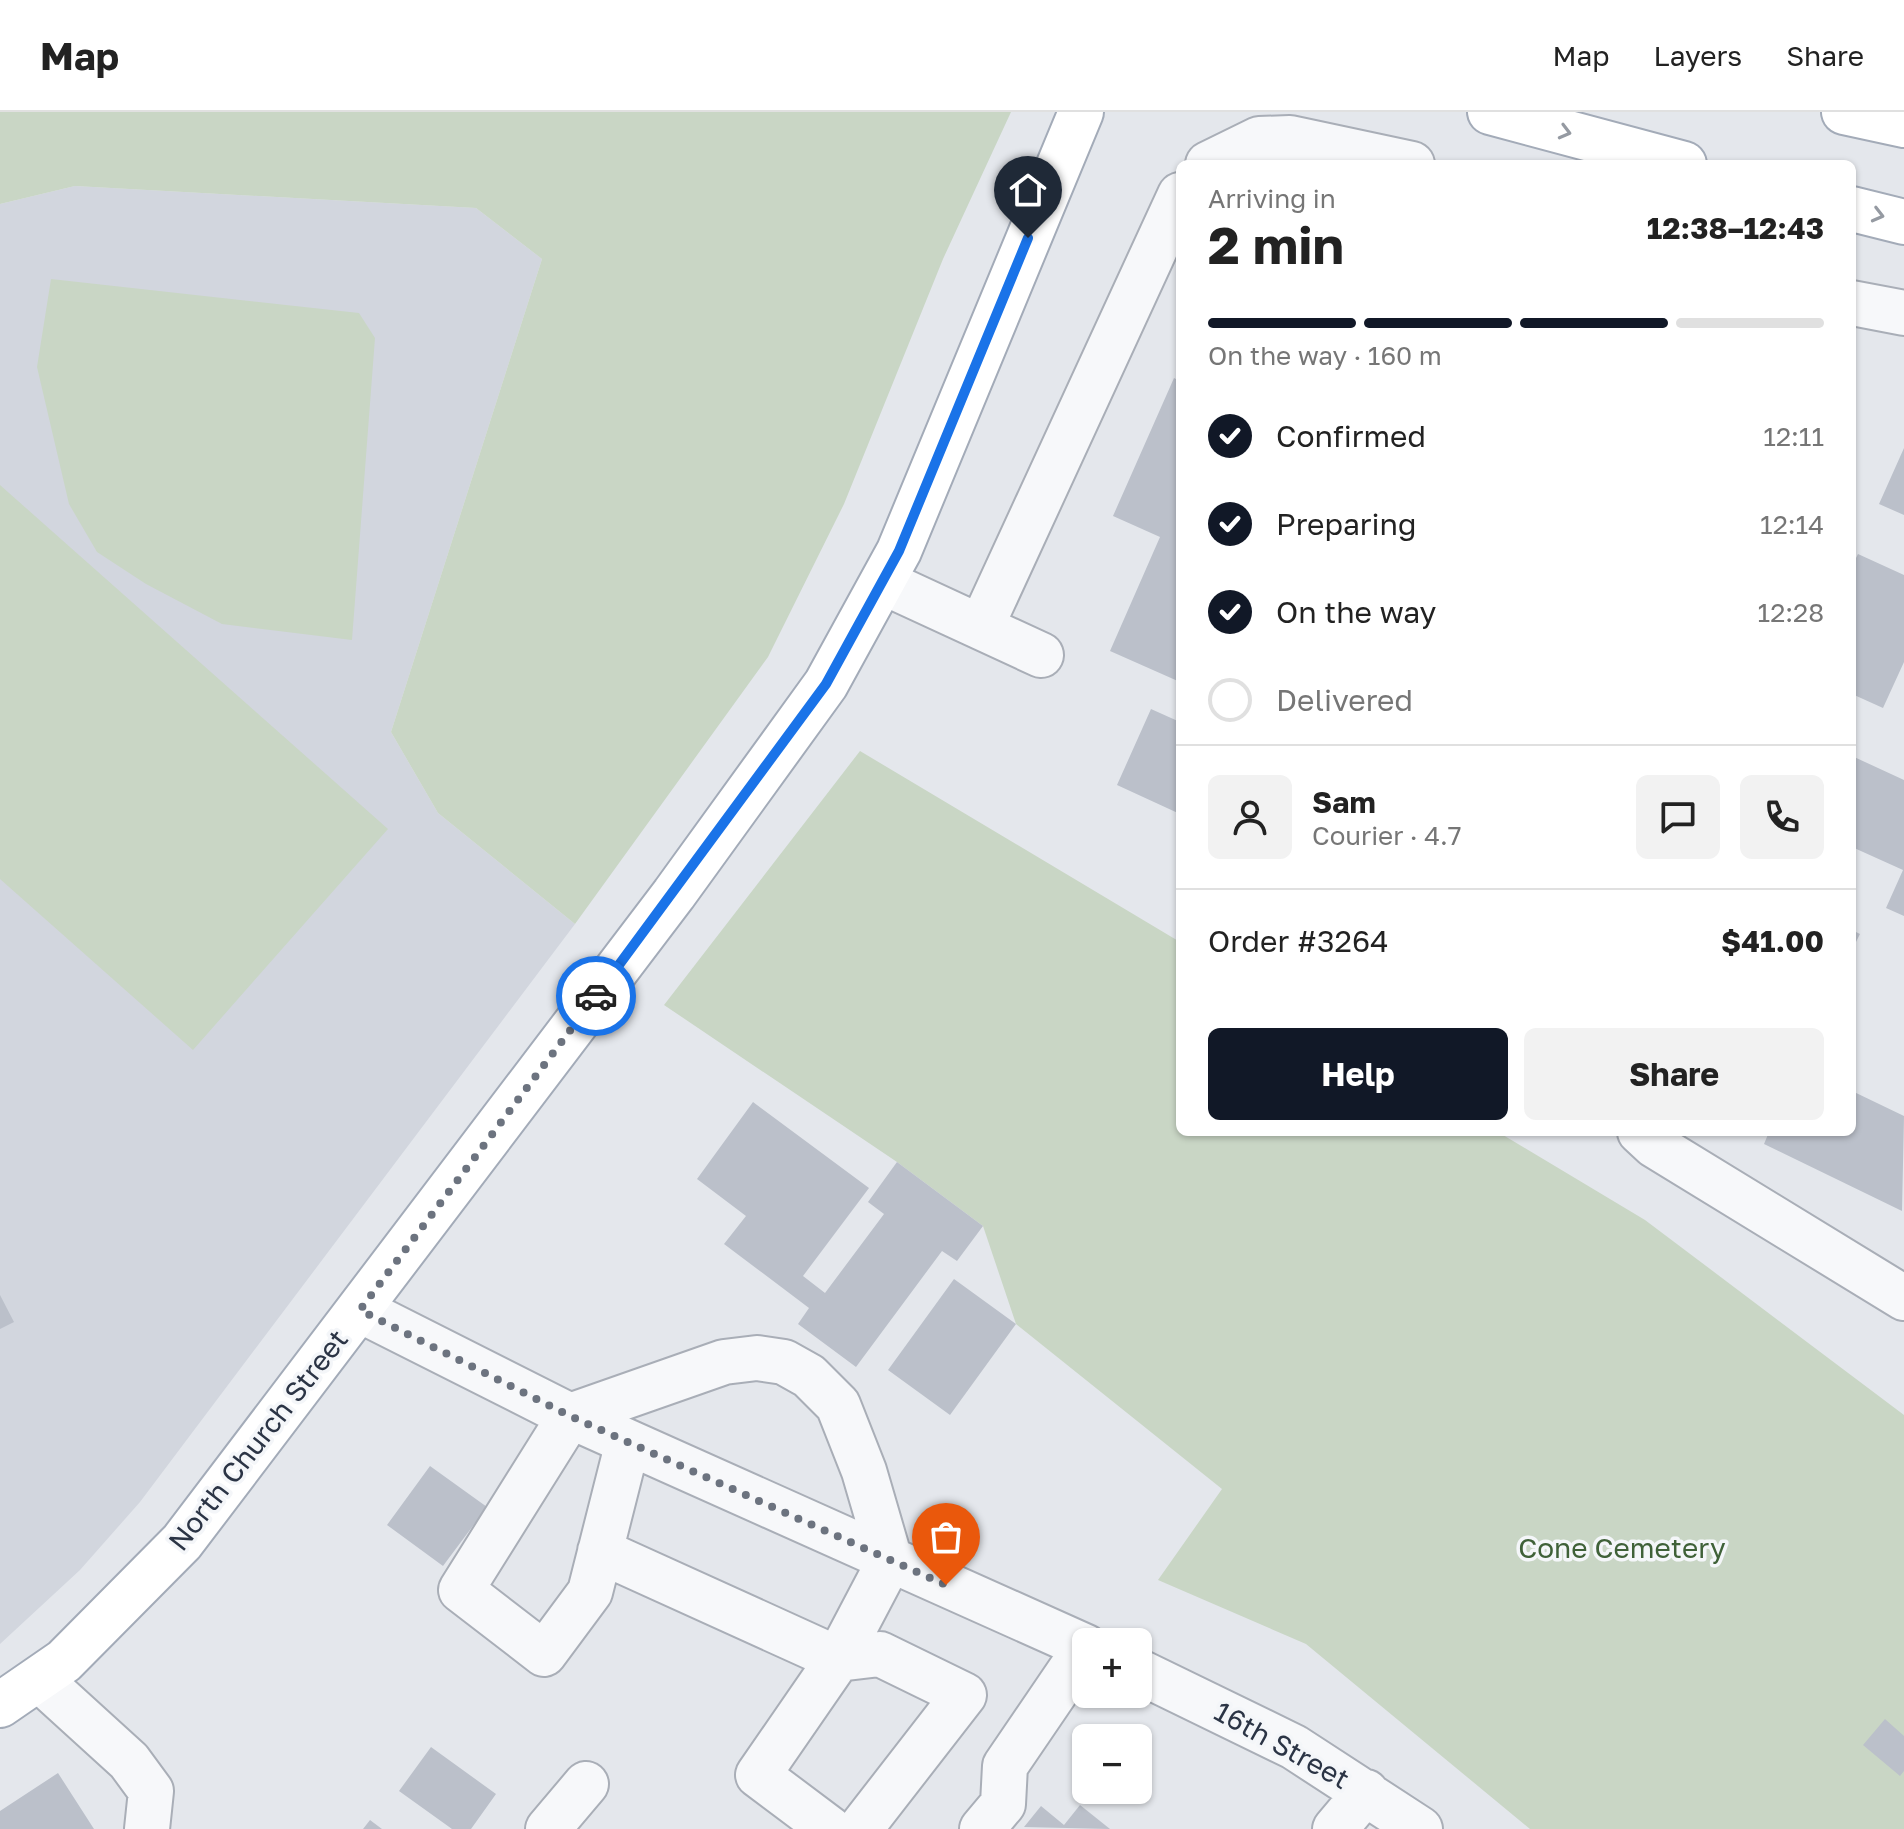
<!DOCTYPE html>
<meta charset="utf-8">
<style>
body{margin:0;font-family:"Golos Text",sans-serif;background:#f2f2f2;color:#222;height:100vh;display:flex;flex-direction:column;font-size:30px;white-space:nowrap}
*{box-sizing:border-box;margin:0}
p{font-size:26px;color:#767676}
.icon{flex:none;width:44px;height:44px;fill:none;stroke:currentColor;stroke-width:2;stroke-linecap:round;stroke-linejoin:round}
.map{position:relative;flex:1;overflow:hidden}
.drawer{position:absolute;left:1176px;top:48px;width:680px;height:976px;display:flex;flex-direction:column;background:#fff;border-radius:12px;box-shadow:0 2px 6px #0004}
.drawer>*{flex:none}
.buttons{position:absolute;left:1072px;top:1516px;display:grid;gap:16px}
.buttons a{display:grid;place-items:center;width:80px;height:80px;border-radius:12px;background:#fff;box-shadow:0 2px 6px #0004;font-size:40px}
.pin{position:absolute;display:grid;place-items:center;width:68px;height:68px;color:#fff;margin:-82px -34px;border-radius:50% 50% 50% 0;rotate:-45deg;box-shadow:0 0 8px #0007}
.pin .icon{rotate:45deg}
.courier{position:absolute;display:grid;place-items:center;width:80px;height:80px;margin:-40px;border:6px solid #1a73e8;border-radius:50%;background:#fff;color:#222;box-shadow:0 2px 10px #0007}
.summary em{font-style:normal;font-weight:700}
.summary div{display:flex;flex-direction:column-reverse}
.summary{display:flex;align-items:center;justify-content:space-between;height:136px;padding:0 32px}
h1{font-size:52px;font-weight:700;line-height:60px}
.bar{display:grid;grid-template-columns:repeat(4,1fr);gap:12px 8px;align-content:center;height:96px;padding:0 32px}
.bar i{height:10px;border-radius:6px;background:#e0e0e0}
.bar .active{background:#111827}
.bar p{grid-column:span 4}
.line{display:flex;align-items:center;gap:20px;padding:0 32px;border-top:2px solid #e0e0e0}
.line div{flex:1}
.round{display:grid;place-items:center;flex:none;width:84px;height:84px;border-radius:12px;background:#f2f2f2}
ol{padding:0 32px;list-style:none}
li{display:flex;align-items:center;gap:24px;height:88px}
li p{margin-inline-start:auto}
li .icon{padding:8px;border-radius:50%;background:#111827;color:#fff;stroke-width:4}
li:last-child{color:#767676}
li i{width:44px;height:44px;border:4px solid #e0e0e0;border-radius:50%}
.action{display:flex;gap:16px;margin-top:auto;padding:16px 32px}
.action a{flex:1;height:92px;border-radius:12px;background:#111827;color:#fff;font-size:32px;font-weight:700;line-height:92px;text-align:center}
.action a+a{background:#f2f2f2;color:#222}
header{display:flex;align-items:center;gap:48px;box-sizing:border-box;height:112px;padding:0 40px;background:#fff;border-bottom:2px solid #e0e0e0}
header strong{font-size:38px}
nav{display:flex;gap:44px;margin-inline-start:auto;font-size:28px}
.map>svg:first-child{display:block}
.built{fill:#d2d6de}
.green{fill:#c9d6c5}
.building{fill:#bbc0ca}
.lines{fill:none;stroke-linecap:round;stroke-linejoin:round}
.minor-casing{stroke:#a9aeb7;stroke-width:48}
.major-casing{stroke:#a3abb8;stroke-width:48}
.minor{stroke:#f7f8fa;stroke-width:44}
.major{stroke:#fff;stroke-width:44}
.oneway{stroke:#959aa2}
.done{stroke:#6c737f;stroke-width:8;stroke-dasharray:0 14.4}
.route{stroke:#1a73e8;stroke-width:10}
.labels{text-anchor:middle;stroke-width:7;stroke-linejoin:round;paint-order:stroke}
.street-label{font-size:28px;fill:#2b3445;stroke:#f4f6f9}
.park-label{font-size:28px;fill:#3f6138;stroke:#f4f6f9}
</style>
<header>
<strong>Map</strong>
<nav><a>Map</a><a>Layers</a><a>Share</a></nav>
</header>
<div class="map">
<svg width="1904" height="1717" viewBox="0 0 1904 1717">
<rect width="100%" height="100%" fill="#e4e7ec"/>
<path class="built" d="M 75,74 L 476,96 L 542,147 L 391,620 L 438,701 L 575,812 L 140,1390 L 80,1458 L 0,1532 L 0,92 Z"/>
<path class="green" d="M 0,0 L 1011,0 L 943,147 L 844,392 L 768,545 L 575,812 L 438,701 L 391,620 L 542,147 L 476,96 L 75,74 L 0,92 Z
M 51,167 L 359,201 L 375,226 L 352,528 L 222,512 L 146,472 L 97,440 L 69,392 L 37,255 Z
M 0,373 L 388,717 L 193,938 L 0,767 Z
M 860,639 L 1180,830 L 1180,1020 L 1498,1020 L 1645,1108 L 1904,1303 L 1904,1717 L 1530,1717 L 1306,1532 L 1158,1468 L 1222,1377 L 1016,1212 L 983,1114 L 897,1050 L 664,893 Z"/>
<path class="building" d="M 1174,266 L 1180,269 L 1180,570 L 1110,539 L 1160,425 L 1113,404 Z
M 1904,336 L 1904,403 L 1879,392 Z
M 1858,442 L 1904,463 L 1904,550 L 1883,596 L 1852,582 L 1852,454 Z
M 1151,597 L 1180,610 L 1180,702 L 1117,673 Z
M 1852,644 L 1904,668 L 1904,804 L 1886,796 L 1903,758 L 1852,735 Z
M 1852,818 L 1860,822 L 1852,838 Z
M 1852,979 L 1904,1004 L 1902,1099 L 1764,1032 L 1769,1020 L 1852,1020 Z
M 753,990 L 869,1076 L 803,1164 L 825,1181 L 884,1102 L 868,1090 L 897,1050 L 983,1114 L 957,1149 L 942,1139 L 856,1255 L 798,1212 L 809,1196 L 724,1132 L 746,1104 L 697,1067 Z
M 954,1167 L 1016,1212 L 950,1303 L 888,1258 Z
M 0,1183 L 14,1210 L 0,1217 Z
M 430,1354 L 487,1395 L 443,1454 L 387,1413 Z
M 1885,1607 L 1904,1624 L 1904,1659 L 1900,1664 L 1863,1633 Z
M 431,1635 L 496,1682 L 471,1717 L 452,1717 L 399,1679 Z
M 58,1661 L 94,1717 L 0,1717 L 0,1699 Z
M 1080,1693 L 1110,1717 L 1024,1715 L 1041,1694 L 1064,1713 Z
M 370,1708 L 382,1717 L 363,1717 Z"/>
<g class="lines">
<g class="minor-casing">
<path id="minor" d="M 1208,52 L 1259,27 L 1290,26 L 1412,52
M 1852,191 L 1904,201
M 883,470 L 1041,543
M 981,515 L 1180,83
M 1640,1020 L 1654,1033 L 1904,1186
M 360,1198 L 570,1304 L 1086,1535 L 1005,1654 L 1003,1692 L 982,1717
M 628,1330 L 590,1480 L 544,1542 L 461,1478 L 570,1304 L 724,1250 L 757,1246 L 784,1250 L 809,1264 L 838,1293 L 864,1359 L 890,1448 L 838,1547 L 758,1663 L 830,1717
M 600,1439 L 838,1547 L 880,1542 L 964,1583 L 860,1717
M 1138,1559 L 1294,1635 L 1420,1717
M 40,1568 L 129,1649 L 151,1679 L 147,1717
M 548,1717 L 586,1672
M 1335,1717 L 1366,1680"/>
</g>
<g class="major-casing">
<path id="major" d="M 1490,0 L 1684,52
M 1844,0 L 1904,13
M 1852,97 L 1904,110
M 0,1593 L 64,1549 L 182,1430 L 674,782 L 826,572 L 899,439 L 1081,0"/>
</g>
<use href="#minor" class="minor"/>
<use href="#major" class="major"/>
</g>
<defs><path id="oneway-chevron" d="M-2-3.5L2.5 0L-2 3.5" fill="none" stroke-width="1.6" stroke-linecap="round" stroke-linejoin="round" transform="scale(2)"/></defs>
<g class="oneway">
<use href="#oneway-chevron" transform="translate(1565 20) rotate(15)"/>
<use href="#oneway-chevron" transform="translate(1878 103) rotate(14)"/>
</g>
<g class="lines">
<path class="done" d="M 596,884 L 360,1198 L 570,1304 L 946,1473"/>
<path class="route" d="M 596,884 L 826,572 L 899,439 L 1028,126"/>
</g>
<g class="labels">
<g class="street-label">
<text transform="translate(258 1328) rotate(-52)" y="10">North Church Street</text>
<text transform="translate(1282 1633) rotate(29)" y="10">16th Street</text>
</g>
<g class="park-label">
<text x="1622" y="1446">Cone Cemetery</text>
</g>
</g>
</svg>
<div class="buttons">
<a>+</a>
<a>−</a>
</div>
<div class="pin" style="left:946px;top:1473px;background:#ea580c"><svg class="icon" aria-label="bag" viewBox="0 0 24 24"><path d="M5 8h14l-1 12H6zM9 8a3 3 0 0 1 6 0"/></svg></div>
<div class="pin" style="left:1028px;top:126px;background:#1f2937"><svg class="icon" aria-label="home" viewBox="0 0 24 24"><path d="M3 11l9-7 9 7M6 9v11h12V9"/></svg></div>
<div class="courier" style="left:596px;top:884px"><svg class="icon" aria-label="car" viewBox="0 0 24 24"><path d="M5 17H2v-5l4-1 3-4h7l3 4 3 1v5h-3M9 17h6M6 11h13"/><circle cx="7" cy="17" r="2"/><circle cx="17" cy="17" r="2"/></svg></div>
<section class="drawer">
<div class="summary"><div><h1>2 min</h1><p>Arriving in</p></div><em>12:38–12:43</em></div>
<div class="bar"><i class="active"></i><i class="active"></i><i class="active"></i><i></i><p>On the way · 160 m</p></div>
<ol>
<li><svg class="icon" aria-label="check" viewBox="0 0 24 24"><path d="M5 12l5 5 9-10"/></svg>Confirmed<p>12:11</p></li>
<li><svg class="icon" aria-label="check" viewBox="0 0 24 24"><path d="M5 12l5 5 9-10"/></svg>Preparing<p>12:14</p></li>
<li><svg class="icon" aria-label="check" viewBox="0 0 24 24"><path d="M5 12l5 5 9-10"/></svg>On the way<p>12:28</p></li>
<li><i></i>Delivered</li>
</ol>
<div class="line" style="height:144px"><a class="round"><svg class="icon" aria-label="person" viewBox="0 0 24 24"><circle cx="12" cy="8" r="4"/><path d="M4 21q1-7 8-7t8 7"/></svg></a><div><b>Sam</b><p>Courier · 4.7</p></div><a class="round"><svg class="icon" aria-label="chat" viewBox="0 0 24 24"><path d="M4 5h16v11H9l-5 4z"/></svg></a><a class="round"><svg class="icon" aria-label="phone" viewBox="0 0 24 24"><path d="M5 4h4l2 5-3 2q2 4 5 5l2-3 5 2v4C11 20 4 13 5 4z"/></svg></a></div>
<div class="line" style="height:104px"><div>Order #3264</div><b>$41.00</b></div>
<div class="action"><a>Help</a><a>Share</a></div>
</section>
</div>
